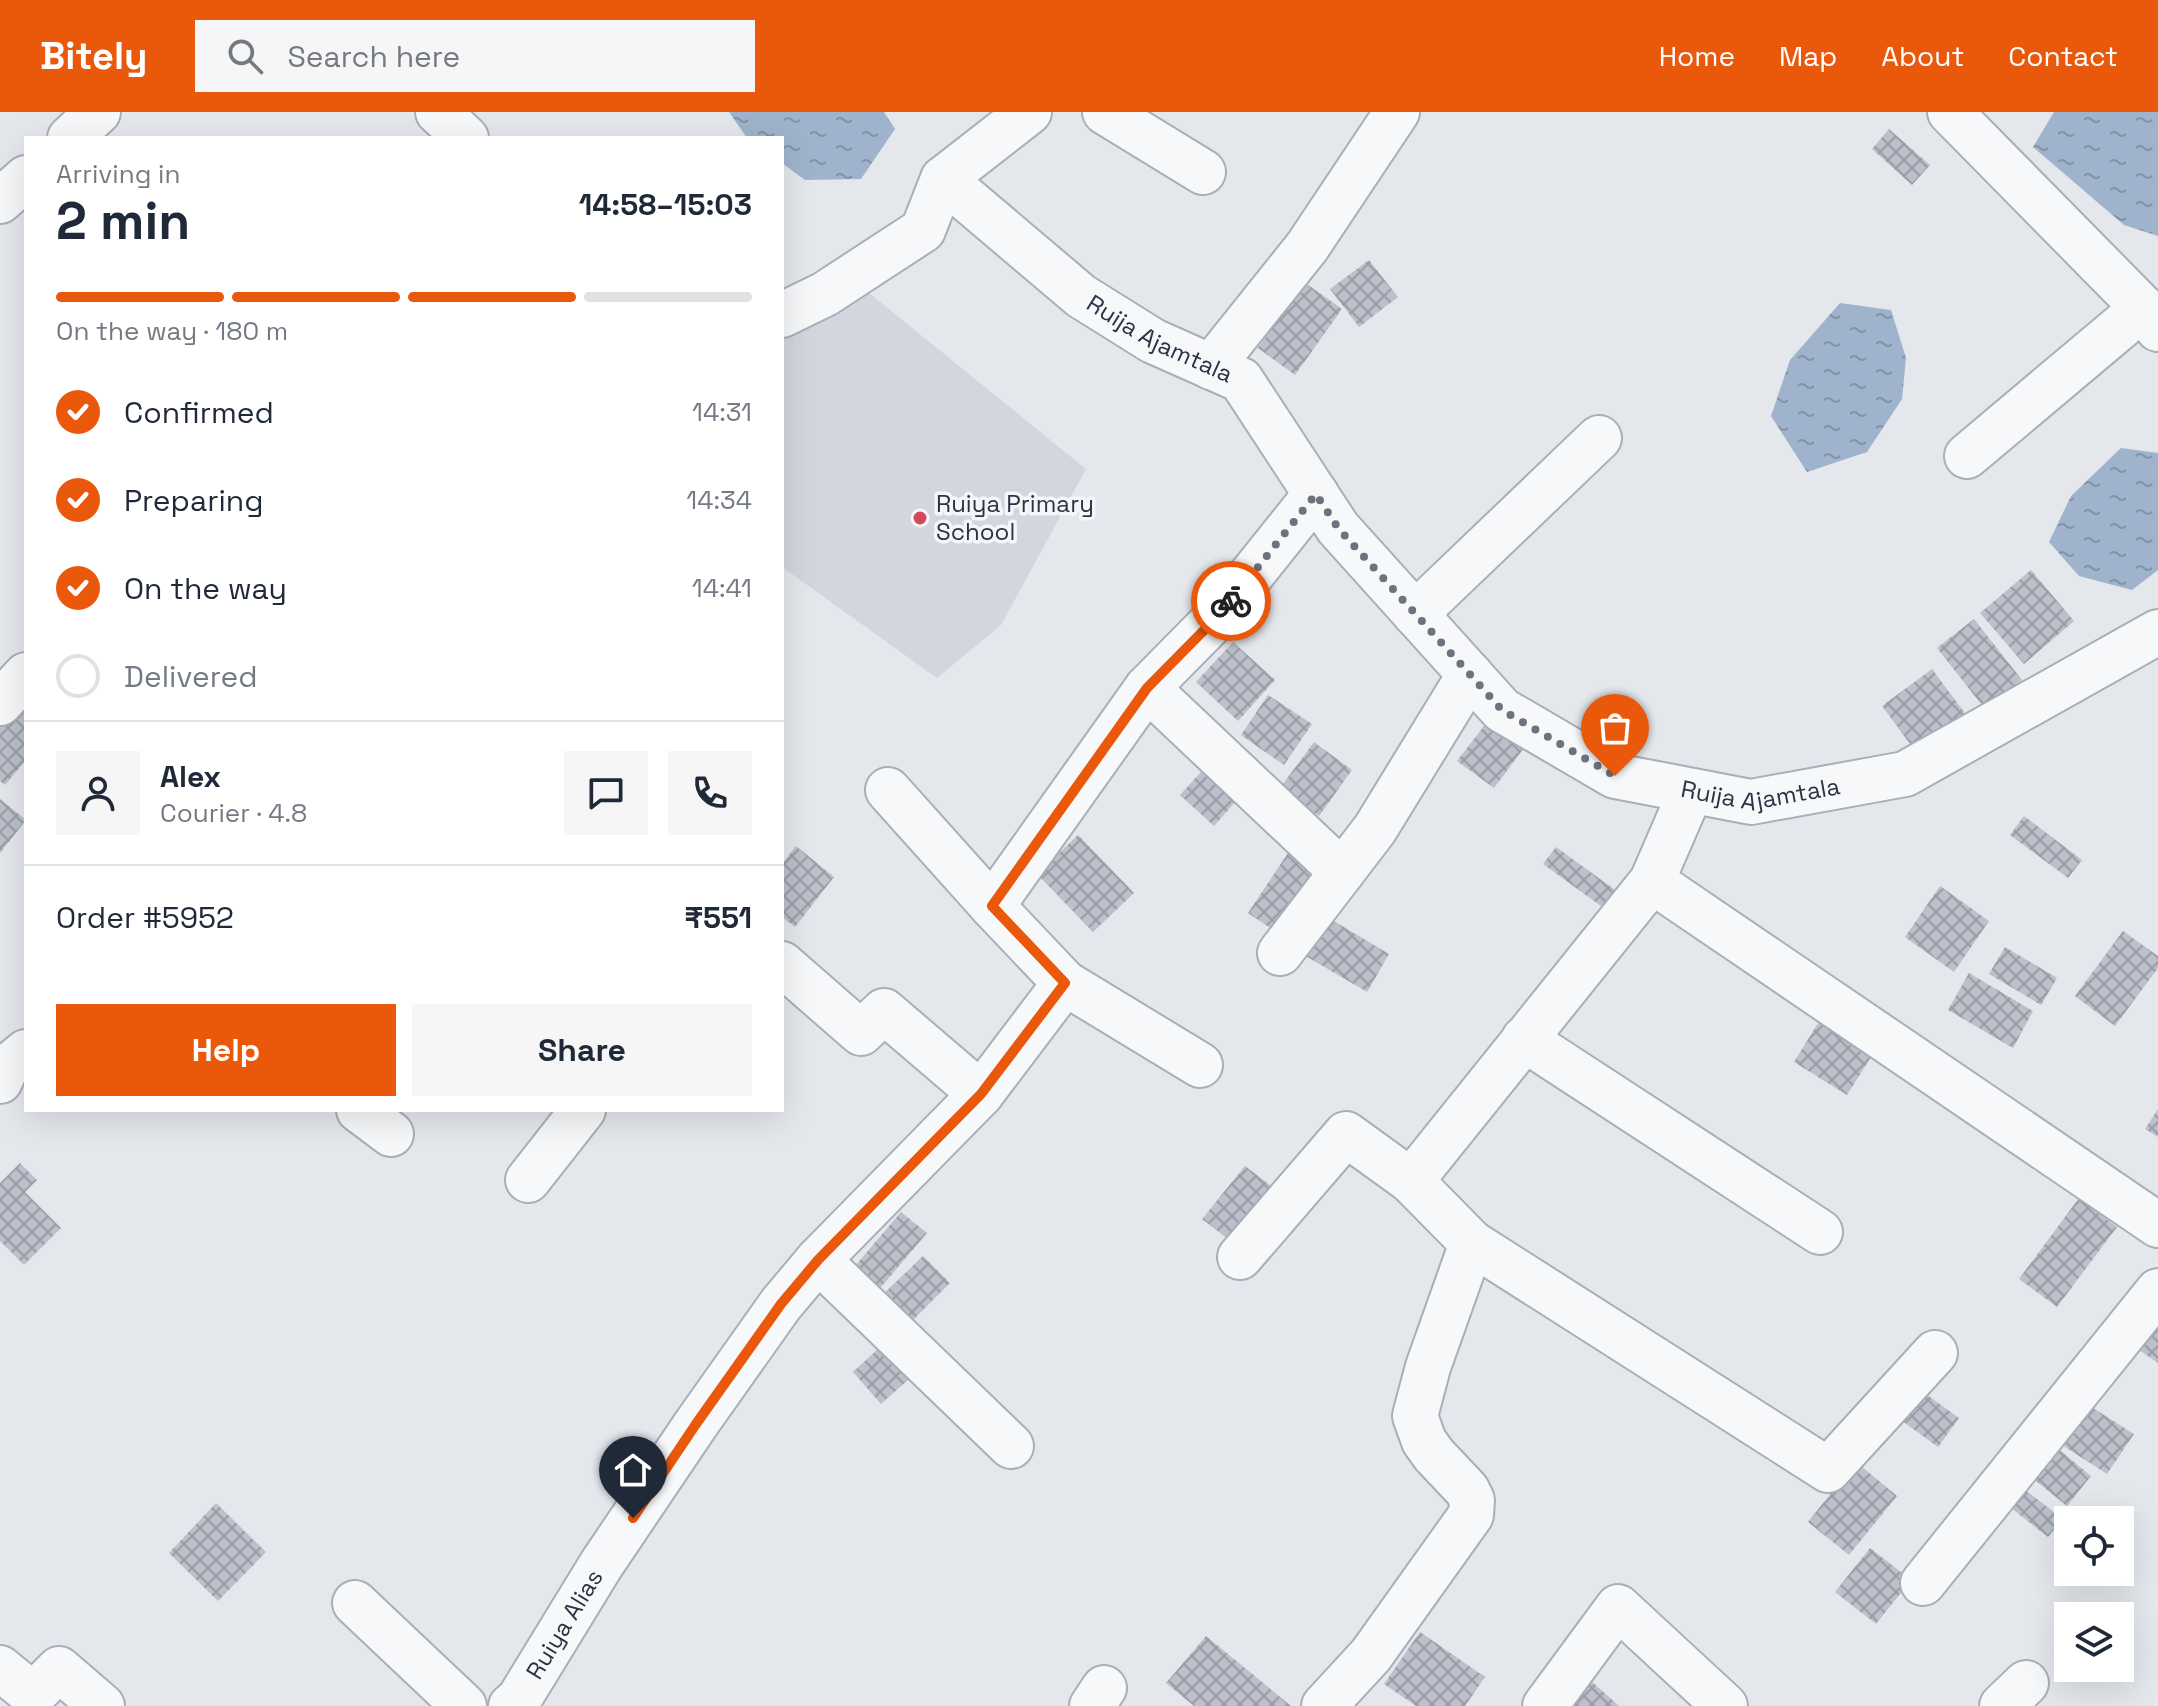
<!DOCTYPE html>
<meta charset="utf-8">
<style>
body{margin:0;font-family:"Space Grotesk",sans-serif;background:#f6f6f7;color:#1f2937;height:100vh;display:flex;flex-direction:column;font-size:30px;white-space:nowrap}
*{box-sizing:border-box;margin:0}
p{font-size:26px;color:#747a83}
.icon{flex:none;width:44px;height:44px;fill:none;stroke:currentColor;stroke-width:2;stroke-linecap:round;stroke-linejoin:round}
.map{position:relative;flex:1;overflow:hidden}
.sheet{position:absolute;left:24px;top:24px;width:760px;height:976px;display:flex;flex-direction:column;background:#fff;border-radius:0px;box-shadow:0 8px 32px #0002}
.sheet>*{flex:none}
.controls{position:absolute;left:2054px;top:1394px;display:grid;gap:16px}
.controls a{display:grid;place-items:center;width:80px;height:80px;border-radius:0px;background:#fff;box-shadow:0 8px 32px #0002;font-size:40px}
.pin{position:absolute;display:grid;place-items:center;width:68px;height:68px;color:#fff;margin:-82px -34px;border-radius:50% 50% 50% 0;rotate:-45deg;box-shadow:0 0 8px #0007}
.pin .icon{rotate:45deg}
.courier{position:absolute;display:grid;place-items:center;width:80px;height:80px;margin:-40px;border:6px solid #ea580c;border-radius:50%;background:#fff;color:#222;box-shadow:0 2px 10px #0007}
.headline em{font-style:normal;font-weight:600}
.headline div{display:flex;flex-direction:column-reverse}
.headline{display:flex;align-items:center;justify-content:space-between;height:136px;padding:0 32px}
h1{font-size:52px;font-weight:600;line-height:60px}
.bar{display:grid;grid-template-columns:repeat(4,1fr);gap:12px 8px;align-content:center;height:96px;padding:0 32px}
.bar i{height:10px;border-radius:6px;background:#e0e1e3}
.bar .current{background:#ea580c}
.bar p{grid-column:span 4}
.line{display:flex;align-items:center;gap:20px;padding:0 32px;border-top:2px solid #e0e1e3}
.line div{flex:1}
.round{display:grid;place-items:center;flex:none;width:84px;height:84px;border-radius:0px;background:#f6f6f7}
ol{padding:0 32px;list-style:none}
li{display:flex;align-items:center;gap:24px;height:88px}
li p{margin-inline-start:auto}
li .icon{padding:8px;border-radius:50%;background:#ea580c;color:#fff;stroke-width:4}
li:last-child{color:#747a83}
li i{width:44px;height:44px;border:4px solid #e0e1e3;border-radius:50%}
.primary-button{display:flex;gap:16px;margin-top:auto;padding:16px 32px}
.primary-button a{flex:1;height:92px;border-radius:0px;background:#ea580c;color:#fff;font-size:32px;font-weight:600;line-height:92px;text-align:center}
.primary-button a+a{background:#f6f6f7;color:#1f2937}
header{display:flex;align-items:center;gap:48px;box-sizing:border-box;height:112px;padding:0 40px;background:#ea580c;color:#fff}
header strong{font-size:38px}
nav{display:flex;gap:44px;margin-inline-start:auto;font-size:28px}
.search{width:560px;height:72px;background:#f6f6f7;display:flex;align-items:center;gap:20px;box-sizing:border-box;padding:0 28px;border-radius:0px;color:#747a83;font-size:30px}
.map>svg:first-child{display:block}
.built{fill:#d2d6de}
.water{fill:url(#water-ripples)}
.building{fill:url(#building-cross-hatch)}
.lines{fill:none;stroke-linecap:round;stroke-linejoin:round}
.minor-casing{stroke:#a9aeb7;stroke-width:48}
.tertiary-casing{stroke:#a9aeb7;stroke-width:48}
.minor{stroke:#f7f8fa;stroke-width:44}
.tertiary{stroke:#f7f8fa;stroke-width:44}
.done{stroke:#6c737f;stroke-width:8;stroke-dasharray:0 14.4}
.route{stroke:#ea580c;stroke-width:10}
.poi-dot{fill:#d1495b;stroke:#f4f6f9;stroke-width:3}
.labels{text-anchor:middle;stroke-width:7;stroke-linejoin:round;paint-order:stroke}
.street-label{font-size:24px;fill:#2b3445;stroke:#f4f6f9}
.poi-label{font-size:24px;fill:#2b3445;stroke:#f4f6f9;text-anchor:start}
</style>
<header>
<strong>Bitely</strong>
<div class="search"><svg class="icon" aria-label="search" viewBox="0 0 24 24"><circle cx="10" cy="10" r="6"/><path d="M15 15l6 6"/></svg>Search here</div>
<nav><a>Home</a><a>Map</a><a>About</a><a>Contact</a></nav>
</header>
<div class="map">
<svg width="2158" height="1594" viewBox="0 0 2158 1594">
<defs>
<pattern id="water-ripples" width="26" height="14" patternUnits="userSpaceOnUse" patternTransform="scale(2)"><rect width="26" height="14" fill="#9fb4cc"/><path d="M2 4q2-2 4 0t4 0M15 11q2-2 4 0t4 0" fill="none" stroke="#8293a7"/></pattern>
<pattern id="building-cross-hatch" width="8" height="8" patternUnits="userSpaceOnUse" patternTransform="scale(2)"><rect width="8" height="8" fill="#bbc0ca"/><path d="M0 0l8 8M0 8l8-8" fill="none" stroke="#989da6"/></pattern>
</defs>
<rect width="100%" height="100%" fill="#e4e7ec"/>
<path class="built" d="M 869,181 L 1086,357 L 1001,513 L 937,566 L 782,455 L 782,222 Z"/>
<path class="water" d="M 729,0 L 884,0 L 895,17 L 861,67 L 805,68 L 782,51 L 782,26 L 747,26 Z
M 2054,0 L 2158,0 L 2158,124 L 2124,113 L 2033,35 Z
M 1840,191 L 1891,198 L 1906,246 L 1902,287 L 1867,340 L 1807,360 L 1771,304 L 1790,248 Z
M 2121,336 L 2158,341 L 2158,458 L 2132,478 L 2079,464 L 2049,430 L 2071,384 Z"/>
<path class="building" d="M 1889,17 L 1930,53 L 1912,73 L 1872,37 Z
M 1369,148 L 1398,185 L 1359,215 L 1330,177 Z
M 1304,170 L 1342,197 L 1295,263 L 1258,236 Z
M 2031,458 L 2074,509 L 2024,552 L 1980,501 Z
M 1974,507 L 2022,568 L 1985,597 L 1937,536 Z
M 1233,530 L 1275,568 L 1238,609 L 1196,570 Z
M 1932,557 L 1970,608 L 1919,644 L 1882,594 Z
M 1268,583 L 1312,612 L 1284,653 L 1241,623 Z
M 10,589 L 26,602 L 26,648 L 5,673 L 0,669 L 0,601 Z
M 1494,601 L 1530,628 L 1494,676 L 1457,649 Z
M 1314,630 L 1352,658 L 1319,704 L 1280,676 Z
M 1210,650 L 1243,681 L 1214,714 L 1180,683 Z
M 0,687 L 26,708 L 0,741 Z
M 2024,704 L 2082,748 L 2068,766 L 2010,723 Z
M 1078,723 L 1134,781 L 1093,820 L 1037,762 Z
M 796,734 L 834,765 L 795,815 L 782,805 L 782,752 Z
M 1292,735 L 1323,756 L 1279,822 L 1248,801 Z
M 1556,735 L 1618,780 L 1605,797 L 1543,752 Z
M 1940,774 L 1989,809 L 1954,860 L 1905,825 Z
M 1327,805 L 1389,842 L 1367,880 L 1304,843 Z
M 2123,819 L 2158,844 L 2158,856 L 2115,914 L 2075,884 Z
M 2005,835 L 2057,866 L 2041,893 L 1989,862 Z
M 1969,861 L 2033,899 L 2013,936 L 1948,898 Z
M 1820,908 L 1873,942 L 1847,983 L 1794,950 Z
M 2158,997 L 2158,1025 L 2145,1017 Z
M 20,1051 L 37,1068 L 25,1080 L 61,1116 L 24,1153 L 0,1129 L 0,1071 Z
M 1245,1054 L 1275,1077 L 1232,1130 L 1202,1107 Z
M 2079,1086 L 2117,1115 L 2057,1195 L 2019,1167 Z
M 901,1100 L 927,1121 L 876,1181 L 850,1160 Z
M 923,1144 L 950,1171 L 905,1216 L 877,1188 Z
M 2158,1210 L 2158,1251 L 2139,1238 Z
M 892,1224 L 921,1256 L 881,1292 L 853,1260 Z
M 1919,1277 L 1959,1306 L 1938,1335 L 1898,1306 Z
M 2085,1291 L 2134,1322 L 2107,1362 L 2059,1331 Z
M 2056,1335 L 2091,1364 L 2067,1394 L 2031,1365 Z
M 1856,1350 L 1897,1384 L 1849,1443 L 1808,1410 Z
M 2025,1378 L 2063,1407 L 2048,1425 L 2011,1396 Z
M 216,1391 L 266,1440 L 218,1489 L 169,1441 Z
M 1870,1436 L 1911,1468 L 1876,1512 L 1835,1480 Z
M 1420,1520 L 1485,1565 L 1465,1594 L 1416,1594 L 1384,1572 Z
M 1206,1524 L 1291,1594 L 1194,1594 L 1166,1571 Z
M 1581,1560 L 1619,1594 L 1550,1594 Z"/>
<g class="lines">
<g class="minor-casing">
<g id="minor">
<path d="M 438,0 L 466,26"/>
<path d="M 1105,0 L 1203,60"/>
<path d="M 1950,0 L 2143,196 L 2158,217"/>
<path d="M 70,26 L 98,0"/>
<path d="M 0,89 L 26,66"/>
<path d="M 782,203 L 825,182 L 923,118 L 943,67"/>
<path d="M 1211,255 L 1307,135 L 1397,0"/>
<path d="M 1967,344 L 2143,196"/>
<path d="M 1415,502 L 1599,326"/>
<path d="M 1147,576 L 1342,760"/>
<path d="M 0,591 L 26,563"/>
<path d="M 888,678 L 992,794 L 1065,871 L 1200,953"/>
<path d="M 1652,769 L 2158,1113"/>
<path d="M 992,794 L 1147,576 L 1220,502 L 1316,382"/>
<path d="M 1280,841 L 1375,717 L 1470,562"/>
<path d="M 782,852 L 861,921 L 884,899 L 981,982"/>
<path d="M 1524,927 L 1820,1120"/>
<path d="M 0,969 L 6,956 L 26,940"/>
<path d="M 359,998 L 391,1022"/>
<path d="M 528,1068 L 583,998"/>
<path d="M 1472,1131 L 1828,1358 L 1935,1241"/>
<path d="M 1240,1145 L 1346,1022 L 1411,1069"/>
<path d="M 818,1148 L 1011,1334"/>
<path d="M 1923,1471 L 2158,1179"/>
<path d="M 355,1491 L 464,1594"/>
<path d="M 0,1556 L 33,1583 L 59,1557 L 102,1594"/>
<path id="s1" d="M 511,1594 L 519,1587 L 601,1453 L 696,1312 L 781,1192 L 818,1148 L 981,982 L 1065,871"/>
<path d="M 1092,1594 L 1104,1576"/>
<path d="M 1324,1594 L 1371,1543 L 1471,1403 L 1472,1388 L 1467,1378 L 1434,1343 L 1424,1329 L 1415,1304 L 1428,1255 L 1472,1131 L 1411,1069 L 1652,769 L 1691,679"/>
<path d="M 1545,1594 L 1618,1495 L 1725,1594"/>
<path d="M 2002,1594 L 2026,1571"/>
</g>
</g>
<g class="tertiary-casing">
<g id="tertiary">
<path id="s2" d="M 1029,0 L 943,67 L 1081,184 L 1153,229 L 1241,268 L 1338,416 L 1502,598 L 1615,664 L 1751,690 L 1905,662 L 2158,520"/>
</g>
</g>
<use href="#minor" class="minor"/>
<use href="#tertiary" class="tertiary"/>
</g>
<g class="lines">
<path class="done" d="M 1231,489 L 1316,382 L 1338,416 L 1502,598 L 1615,664"/>
<path class="route" d="M 633,1406 L 696,1312 L 781,1192 L 818,1148 L 981,982 L 1065,871 L 992,794 L 1147,576 L 1220,502 L 1231,489"/>
</g>
<circle class="poi-dot" cx="920" cy="406" r="8"/>
<g class="labels">
<g class="street-label">
<text dy="8" stroke="none"><textPath href="#s2" startOffset="380">Ruija Ajamtala</textPath></text>
<text dy="8" stroke="none"><textPath href="#s2" startOffset="1172">Ruija Ajamtala</textPath></text>
<text dy="8" stroke="none"><textPath href="#s1" startOffset="98">Ruiya Alias</textPath></text>
</g>
<g class="poi-label">
<text x="936" y="400">Ruiya Primary<tspan x="936" dy="28">School</tspan></text>
</g>
</g>
</svg>
<div class="controls">
<a><svg class="icon" aria-label="locate" viewBox="0 0 24 24"><circle cx="12" cy="12" r="6"/><path d="M12 2v4M12 18v4M2 12h4M18 12h4"/></svg></a>
<a><svg class="icon" aria-label="layers" viewBox="0 0 24 24"><path d="M12 4l9 5-9 5-9-5zM3 14l9 5 9-5"/></svg></a>
</div>
<div class="pin" style="left:1615px;top:664px;background:#ea580c"><svg class="icon" aria-label="bag" viewBox="0 0 24 24"><path d="M5 8h14l-1 12H6zM9 8a3 3 0 0 1 6 0"/></svg></div>
<div class="pin" style="left:633px;top:1406px;background:#1f2937"><svg class="icon" aria-label="home" viewBox="0 0 24 24"><path d="M3 11l9-7 9 7M6 9v11h12V9"/></svg></div>
<div class="courier" style="left:1231px;top:489px"><svg class="icon" aria-label="bike" viewBox="0 0 24 24"><circle cx="6" cy="16" r="4"/><circle cx="18" cy="16" r="4"/><path d="M6 16l4-8h5l3 8M10 8l3 8H6M13 5h3"/></svg></div>
<section class="sheet">
<div class="headline"><div><h1>2 min</h1><p>Arriving in</p></div><em>14:58–15:03</em></div>
<div class="bar"><i class="current"></i><i class="current"></i><i class="current"></i><i></i><p>On the way · 180 m</p></div>
<ol>
<li><svg class="icon" aria-label="check" viewBox="0 0 24 24"><path d="M5 12l5 5 9-10"/></svg>Confirmed<p>14:31</p></li>
<li><svg class="icon" aria-label="check" viewBox="0 0 24 24"><path d="M5 12l5 5 9-10"/></svg>Preparing<p>14:34</p></li>
<li><svg class="icon" aria-label="check" viewBox="0 0 24 24"><path d="M5 12l5 5 9-10"/></svg>On the way<p>14:41</p></li>
<li><i></i>Delivered</li>
</ol>
<div class="line" style="height:144px"><a class="round"><svg class="icon" aria-label="person" viewBox="0 0 24 24"><circle cx="12" cy="8" r="4"/><path d="M4 21q1-7 8-7t8 7"/></svg></a><div><b>Alex</b><p>Courier · 4.8</p></div><a class="round"><svg class="icon" aria-label="chat" viewBox="0 0 24 24"><path d="M4 5h16v11H9l-5 4z"/></svg></a><a class="round"><svg class="icon" aria-label="phone" viewBox="0 0 24 24"><path d="M5 4h4l2 5-3 2q2 4 5 5l2-3 5 2v4C11 20 4 13 5 4z"/></svg></a></div>
<div class="line" style="height:104px"><div>Order #5952</div><b>₹551</b></div>
<div class="primary-button"><a>Help</a><a>Share</a></div>
</section>
</div>
